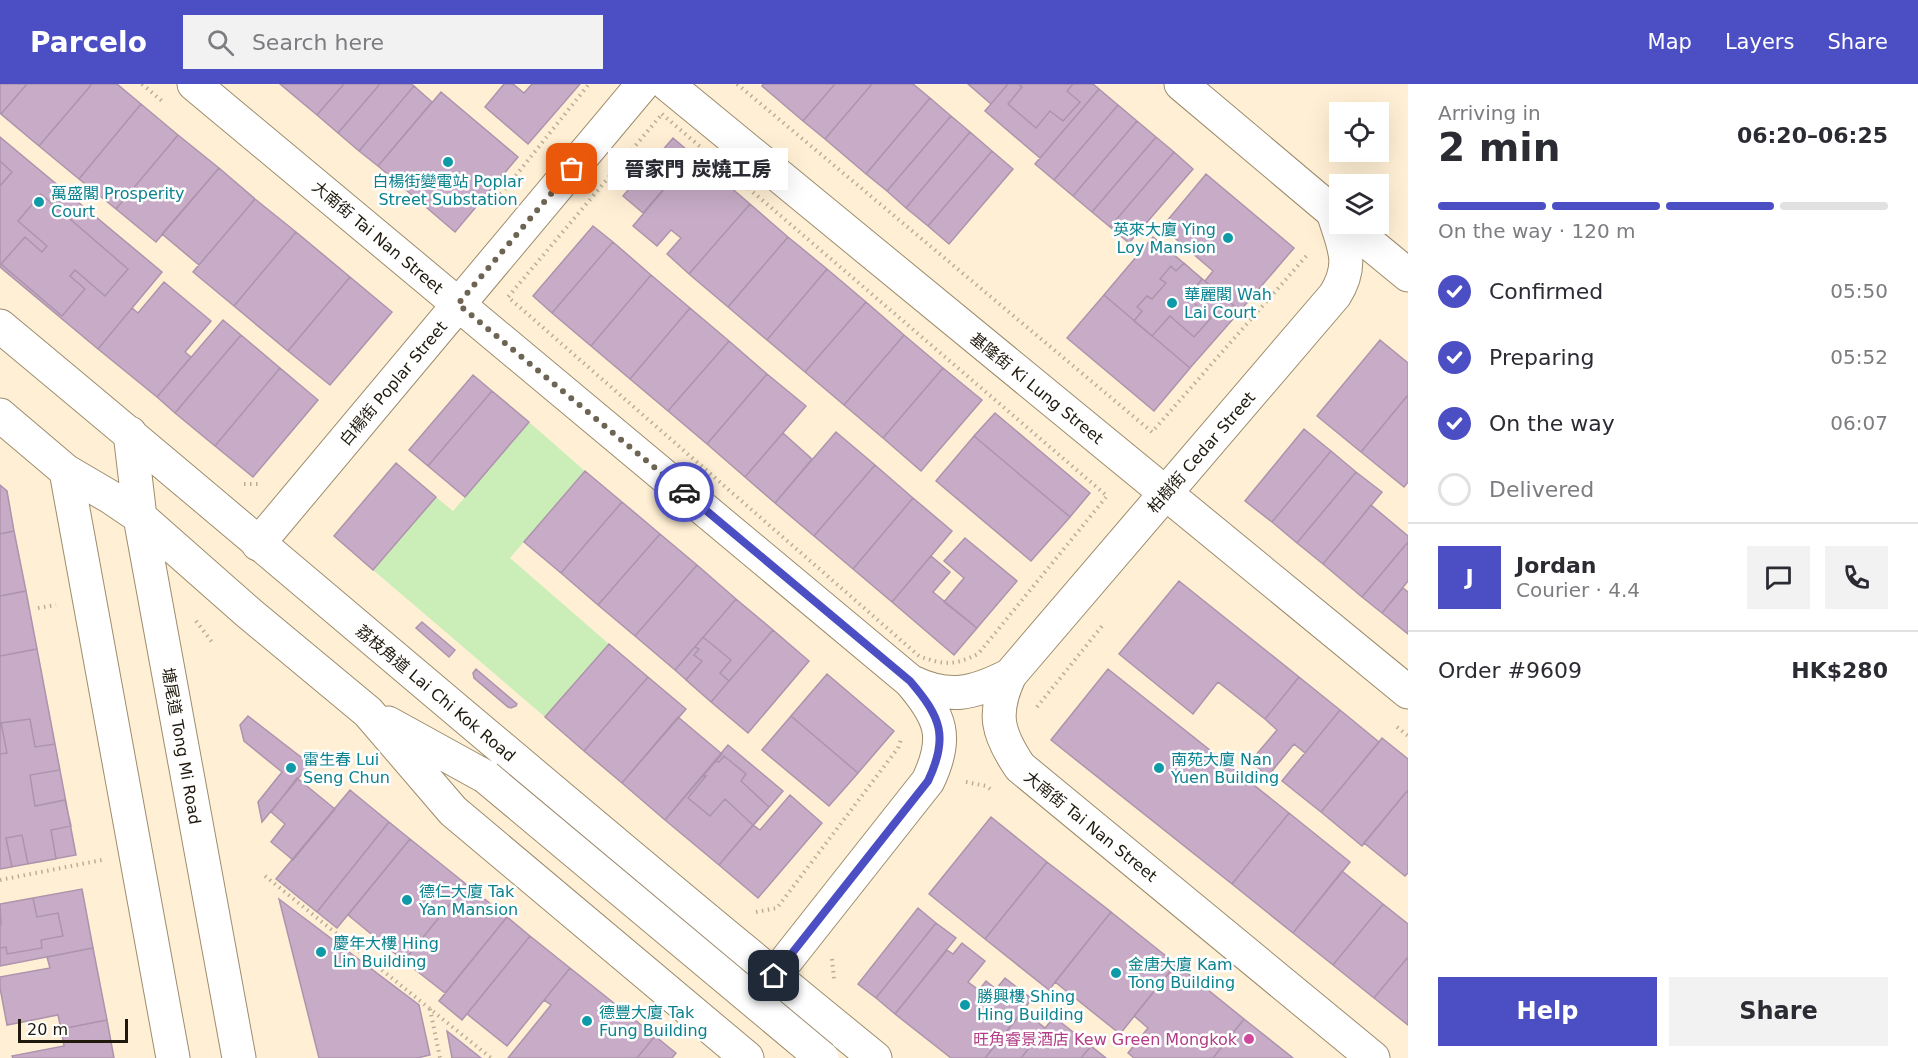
<!DOCTYPE html>
<meta charset="utf-8">
<style>
body{margin:0;font-family:"DejaVu Sans","Noto Sans TC",sans-serif;background:#f2f2f3;color:#2b2b33;height:100vh;display:flex;flex-direction:column;font-size:22px;white-space:nowrap}
*{box-sizing:border-box;margin:0}
p{font-size:20px;color:#7c7c81}
.icon{flex:none;width:33px;height:33px;fill:none;stroke:currentColor;stroke-width:2;stroke-linecap:round;stroke-linejoin:round}
.map{position:relative;flex:1;overflow:hidden}
.details{display:flex;flex-direction:column;background:#fff;width:510px}
.details>*{flex:none}
.fabs{position:absolute;left:1329px;top:18px;display:grid;gap:12px}
.fabs a{display:grid;place-items:center;width:60px;height:60px;border-radius:0px;background:#fff;box-shadow:0 6px 24px #0002;font-size:30px}
.scale{position:absolute;left:18px;bottom:15px;width:110px;box-sizing:border-box;padding-left:6px;border:3px solid #1f190d;border-top:0;font-size:16px;line-height:21px;white-space:nowrap;color:#1f190d;-webkit-text-stroke:4px #fff;paint-order:stroke}
.pin{position:absolute;display:grid;place-items:center;width:51px;height:51px;color:#fff;margin:-26px;border-radius:12px;box-shadow:0 3px 9px #0006}
.courier{position:absolute;display:grid;place-items:center;width:60px;height:60px;margin:-30px;border:4px solid #4c4ec4;border-radius:50%;background:#fff;color:#222;box-shadow:0 2px 8px #0007}
.bubble{position:absolute;height:42px;border-radius:0px;background:#fff;box-shadow:0 6px 24px #0002;font-size:20px;font-weight:800;line-height:42px;text-align:center}
.overview em{font-style:normal;font-weight:800}
.overview div{display:flex;flex-direction:column-reverse}
.overview{display:flex;align-items:center;justify-content:space-between;height:102px;padding:0 30px}
h1{font-size:39px;font-weight:800;line-height:45px}
.bar{display:grid;grid-template-columns:repeat(4,1fr);gap:9px 6px;align-content:center;height:72px;padding:0 30px}
.bar i{height:8px;border-radius:4px;background:#e1e1e2}
.bar .on{background:#4c4ec4}
.bar p{grid-column:span 4}
.line{display:flex;align-items:center;gap:15px;padding:0 30px;border-top:2px solid #e1e1e2}
.line div{flex:1}
.round{display:grid;place-items:center;flex:none;width:63px;height:63px;border-radius:0px;background:#f2f2f3}
ol{padding:0 30px;list-style:none}
li{display:flex;align-items:center;gap:18px;height:66px}
li p{margin-inline-start:auto}
li .icon{padding:6px;border-radius:50%;background:#4c4ec4;color:#fff;stroke-width:4}
li:last-child{color:#7c7c81}
li i{width:33px;height:33px;border:3px solid #e1e1e2;border-radius:50%}
.action{display:flex;gap:12px;margin-top:auto;padding:12px 30px}
.action a{flex:1;height:69px;border-radius:0px;background:#4c4ec4;color:#fff;font-size:24px;font-weight:800;line-height:69px;text-align:center}
.action a+a{background:#f2f2f3;color:#2b2b33}
header{display:flex;align-items:center;gap:36px;box-sizing:border-box;height:84px;padding:0 30px;background:#4c4ec4;color:#fff}
header strong{font-size:28px}
nav{display:flex;gap:33px;margin-inline-start:auto;font-size:21px}
.search{width:420px;height:54px;background:#f2f2f3;display:flex;align-items:center;gap:15px;box-sizing:border-box;padding:0 21px;border-radius:0px;color:#7c7c81;font-size:22px}
main{display:flex;flex:1;min-height:0}
.map>svg:first-child{display:block}
.green{fill:#cbeeb9}
.building{fill:#c8acc7;stroke:#ae93ad;stroke-width:1.5}
.lines{fill:none;stroke-linecap:round;stroke-linejoin:round}
.minor-casing{stroke:#9d8c6d;stroke-width:35}
.major-casing{stroke:#9d8c6d;stroke-width:35}
.path{stroke:#baae97;stroke-width:4;stroke-dasharray:1.5 4.5;stroke-linecap:butt}
.minor{stroke:#fff;stroke-width:33}
.major{stroke:#fff;stroke-width:33}
.major-bridge-casing{stroke:#9d8c6d;stroke-width:35;stroke-linecap:butt}
.major-bridge{stroke:#fff;stroke-width:33}
.done{stroke:#6d6453;stroke-width:6;stroke-dasharray:0 10.8}
.route{stroke:#4c4ec4;stroke-width:8}
.culture-dot{fill:#0f9aa8;stroke:#fff;stroke-width:2}
.hotel-dot{fill:#d1479c;stroke:#fff;stroke-width:2}
.labels{text-anchor:middle;stroke-width:5;stroke-linejoin:round;paint-order:stroke}
.culture-label{font-size:16px;fill:#0d838f;stroke:#fff;text-anchor:start}
.street-label{font-size:16px;fill:#1f190d;stroke:#fff}
.hotel-label{font-size:16px;fill:#b23c85;stroke:#fff;text-anchor:end}
</style>
<header>
<strong>Parcelo</strong>
<div class="search"><svg class="icon" aria-label="search" viewBox="0 0 24 24"><circle cx="10" cy="10" r="6"/><path d="M15 15l6 6"/></svg>Search here</div>
<nav><a>Map</a><a>Layers</a><a>Share</a></nav>
</header>
<main>
<div class="map">
<svg width="1408" height="974" viewBox="0 0 1408 974">
<rect width="100%" height="100%" fill="#fff0d5"/>
<path class="green" d="M 529,338 L 585,387 L 510,474 L 609,560 L 545,633 L 373,486 L 436,413 L 453,427 Z"/>
<path class="building" d="M 0,0 L 27,0 L 1,30 L 0,29 Z
M 27,0 L 92,0 L 39,62 L 1,30 Z
M 92,0 L 117,0 L 141,20 L 79,95 L 39,62 Z
M 280,0 L 344,0 L 317,31 Z
M 344,0 L 380,0 L 338,49 L 317,31 Z
M 380,0 L 411,0 L 414,2 L 359,67 L 338,49 Z
M 504,0 L 513,0 L 524,9 L 532,0 L 580,0 L 528,60 L 485,23 Z
M 763,0 L 835,0 L 803,37 L 762,2 Z
M 835,0 L 872,0 L 825,55 L 803,37 Z
M 872,0 L 913,0 L 930,14 L 866,90 L 825,55 Z
M 968,0 L 1008,0 L 991,20 Z
M 1008,0 L 1093,0 L 1099,5 L 1040,74 L 985,27 Z
M 1018,0 L 1073,0 L 1067,7 L 1080,18 L 1063,37 L 1050,27 L 1036,44 L 1008,20 L 1022,3 Z
M 414,2 L 432,18 L 378,82 L 359,67 Z
M 1099,5 L 1118,21 L 1054,96 L 1035,80 Z
M 441,8 L 518,73 L 455,148 L 378,82 Z
M 930,14 L 951,32 L 887,107 L 866,90 Z
M 141,20 L 178,51 L 116,125 L 79,95 Z
M 1118,21 L 1137,37 L 1073,112 L 1054,96 Z
M 951,32 L 970,48 L 906,124 L 887,107 Z
M 1137,37 L 1156,53 L 1092,128 L 1073,112 Z
M 970,48 L 992,67 L 928,142 L 906,124 Z
M 178,51 L 219,84 L 156,158 L 116,125 Z
M 0,53 L 162,188 L 98,265 L 0,183 Z
M 1156,53 L 1174,68 L 1110,143 L 1092,128 Z
M 673,54 L 693,71 L 643,129 L 623,112 Z
M 992,67 L 1013,85 L 949,160 L 928,142 Z
M 1174,68 L 1193,85 L 1129,159 L 1110,143 Z
M 693,71 L 750,120 L 689,190 L 667,170 L 681,154 L 671,146 L 657,162 L 633,142 Z
M 0,77 L 12,88 L 0,102 Z
M 219,84 L 255,115 L 199,181 L 162,150 Z
M 1206,90 L 1294,164 L 1240,227 L 1205,197 L 1213,187 L 1162,143 Z
M 41,110 L 128,185 L 105,212 L 75,186 L 70,192 L 85,205 L 62,232 L 1,180 L 25,153 L 42,168 L 47,162 L 18,137 Z
M 255,115 L 296,148 L 234,222 L 193,188 Z
M 750,120 L 788,153 L 728,223 L 689,190 Z
M 593,142 L 613,158 L 552,229 L 533,212 Z
M 296,148 L 350,193 L 288,267 L 234,222 Z
M 788,153 L 827,185 L 767,256 L 728,223 Z
M 1153,153 L 1240,227 L 1190,284 L 1104,211 Z
M 613,158 L 651,191 L 591,262 L 552,229 Z
M 1184,179 L 1202,195 L 1187,213 L 1211,234 L 1194,253 L 1170,232 L 1152,252 L 1134,237 L 1142,227 L 1137,223 L 1147,212 L 1152,215 L 1166,199 L 1160,195 L 1171,182 L 1176,187 Z
M 827,185 L 866,218 L 805,288 L 767,256 Z
M 651,191 L 690,224 L 630,295 L 591,262 Z
M 350,193 L 392,228 L 330,301 L 288,267 Z
M 164,198 L 211,237 L 185,268 L 191,273 L 157,313 L 98,265 L 132,224 L 138,229 Z
M 1104,211 L 1190,284 L 1154,327 L 1067,254 Z
M 866,218 L 904,251 L 844,321 L 805,288 Z
M 690,224 L 729,257 L 668,327 L 630,295 Z
M 223,236 L 241,251 L 175,329 L 157,313 Z
M 241,251 L 280,284 L 215,362 L 175,329 Z
M 904,251 L 943,284 L 883,354 L 844,321 Z
M 1380,256 L 1408,279 L 1408,311 L 1361,368 L 1317,332 Z
M 729,257 L 767,290 L 707,360 L 668,327 Z
M 280,284 L 318,316 L 253,393 L 215,362 Z
M 943,284 L 982,316 L 921,387 L 883,354 Z
M 767,290 L 806,322 L 745,393 L 707,360 Z
M 473,291 L 492,307 L 428,382 L 409,366 Z
M 492,307 L 529,338 L 465,413 L 428,382 Z
M 1408,311 L 1408,398 L 1404,403 L 1361,368 Z
M 995,329 L 1090,409 L 1070,433 L 974,352 Z
M 1304,345 L 1331,367 L 1272,438 L 1245,417 Z
M 836,348 L 875,381 L 814,452 L 775,419 Z
M 783,349 L 812,375 L 775,419 L 745,393 Z
M 974,352 L 1070,433 L 1031,477 L 936,397 Z
M 1331,367 L 1356,388 L 1297,459 L 1272,438 Z
M 396,379 L 436,413 L 373,486 L 334,452 Z
M 875,381 L 913,414 L 853,485 L 814,452 Z
M 585,387 L 622,418 L 561,489 L 524,458 Z
M 1356,388 L 1382,408 L 1323,480 L 1297,459 Z
M 0,401 L 7,407 L 14,447 L 0,450 Z
M 913,414 L 952,447 L 892,518 L 853,485 Z
M 622,418 L 660,450 L 598,521 L 561,489 Z
M 1371,421 L 1408,452 L 1408,458 L 1362,513 L 1323,480 Z
M 14,447 L 26,507 L 0,512 L 0,450 Z
M 660,450 L 697,481 L 635,552 L 598,521 Z
M 965,454 L 1017,497 L 977,544 L 944,518 L 964,494 L 944,477 Z
M 1408,458 L 1408,497 L 1382,529 L 1362,513 Z
M 931,472 L 950,488 L 933,508 L 977,544 L 954,571 L 892,518 Z
M 697,481 L 736,515 L 675,586 L 635,552 Z
M 1179,497 L 1299,593 L 1265,635 L 1218,598 L 1193,630 L 1119,570 Z
M 1403,504 L 1408,508 L 1408,550 L 1382,529 Z
M 26,507 L 37,565 L 0,572 L 0,512 Z
M 736,515 L 773,546 L 711,618 L 675,586 Z
M 422,538 L 455,566 L 449,573 L 416,544 Z
M 773,546 L 809,577 L 748,649 L 711,618 Z
M 703,553 L 731,576 L 720,589 L 729,597 L 711,618 L 686,596 L 702,577 L 694,571 L 699,565 L 695,563 Z
M 609,560 L 648,593 L 584,667 L 545,633 Z
M 37,565 L 76,771 L 0,785 L 0,572 Z
M 476,585 L 517,620 L 516,622 L 511,624 L 508,623 L 474,594 L 473,589 Z
M 1108,585 L 1289,729 L 1232,800 L 1051,656 Z
M 827,590 L 894,647 L 858,689 L 791,632 Z
M 648,593 L 686,625 L 622,699 L 584,667 Z
M 1299,593 L 1340,626 L 1305,669 L 1294,660 L 1268,692 L 1250,678 L 1277,646 L 1265,635 Z
M 1340,626 L 1379,658 L 1321,728 L 1282,697 Z
M 248,632 L 310,680 L 262,738 L 258,718 L 282,688 L 244,657 L 240,641 Z
M 791,632 L 858,689 L 829,722 L 762,666 Z
M 678,633 L 722,670 L 665,736 L 622,699 Z
M 30,635 L 35,663 L 55,660 L 60,686 L 30,691 L 35,722 L 65,716 L 71,742 L 51,746 L 56,775 L 28,780 L 22,751 L 6,754 L 12,783 L 0,785 L 0,670 L 7,669 L 1,639 Z
M 1382,654 L 1408,675 L 1408,706 L 1362,762 L 1321,728 Z
M 728,661 L 783,707 L 719,781 L 665,736 Z
M 724,672 L 746,690 L 741,697 L 769,723 L 753,741 L 725,715 L 710,732 L 688,714 L 706,692 L 703,692 L 715,677 L 719,678 Z
M 297,694 L 335,725 L 293,776 L 271,758 L 285,740 L 271,728 Z
M 350,706 L 389,738 L 317,828 L 276,795 Z
M 1408,706 L 1408,789 L 1405,792 L 1364,759 Z
M 790,711 L 822,739 L 758,814 L 719,781 L 753,741 L 760,746 Z
M 1289,729 L 1350,778 L 1293,849 L 1232,800 Z
M 991,733 L 1047,778 L 985,855 L 929,810 Z
M 389,738 L 410,755 L 337,844 L 317,828 Z
M 410,755 L 466,800 L 404,877 L 348,831 Z
M 1047,778 L 1111,828 L 1049,906 L 985,855 Z
M 1342,787 L 1383,820 L 1333,881 L 1293,849 Z
M 466,800 L 507,833 L 445,909 L 404,877 Z
M 82,805 L 93,864 L 0,882 L 0,820 Z
M 33,814 L 37,833 L 58,829 L 63,852 L 41,856 L 42,864 L 7,870 L 6,863 L 0,864 L 0,840 L 1,840 L 0,820 Z
M 279,815 L 419,921 L 430,971 L 417,974 L 319,974 Z
M 1383,820 L 1408,840 L 1408,873 L 1374,914 L 1333,881 Z
M 918,824 L 936,839 L 876,914 L 858,900 Z
M 1111,828 L 1176,880 L 1120,950 L 1055,898 Z
M 507,833 L 530,852 L 462,936 L 439,917 Z
M 936,839 L 956,854 L 895,930 L 876,914 Z
M 530,852 L 570,884 L 507,962 L 467,930 Z
M 962,859 L 985,877 L 968,898 L 979,906 L 986,897 L 996,905 L 1005,894 L 1032,915 L 985,974 L 951,974 L 895,930 L 947,866 L 953,870 Z
M 93,864 L 107,936 L 61,945 L 58,931 L 7,941 L 0,904 L 0,893 L 50,884 L 47,873 Z
M 1408,873 L 1408,941 L 1374,914 Z
M 1176,880 L 1244,935 L 1213,974 L 1134,974 L 1128,969 L 1148,944 L 1134,932 Z
M 570,884 L 655,952 L 637,974 L 508,974 L 551,921 L 544,916 Z
M 1023,927 L 1045,944 L 1021,974 L 985,974 Z
M 1054,933 L 1091,962 L 1081,974 L 1021,974 Z
M 1244,935 L 1293,974 L 1213,974 Z
M 107,936 L 114,974 L 13,974 L 12,972 L 64,962 L 61,945 Z
M 447,947 L 481,974 L 452,974 Z
M 655,952 L 676,969 L 672,974 L 637,974 Z
M 1091,962 L 1106,974 L 1081,974 Z"/>
<g class="lines">
<g class="minor-casing">
<path id="minor" d="M 194,0 L 910,597 C 949,616 973,610 1010,591
M 667,0 L 1408,608
M 1333,128 C 1343,161 1355,179 1335,211 L 1010,591 C 992,629 997,649 1020,683 L 1373,974
M 258,460 L 643,0
M 774,892 L 928,697 C 949,653 941,633 910,597"/>
</g>
<g class="major-casing">
<path id="major" d="M 1181,0 L 1340,134
M 1346,140 L 1408,191
M 0,242 C 293,485 580,734 875,974
M 0,331 L 66,387 L 112,414 L 140,433 L 250,530 L 368,628 L 453,727 L 747,974
M 130,349 L 140,433 L 239,974
M 66,387 L 173,974
M 388,639 L 486,693"/>
</g>
<path class="path" d="M 142,0 L 162,17
M 737,0 L 1152,348 L 1309,169
M 662,30 L 1107,412 L 978,570 C 953,582 944,581 919,572 L 508,213 Z
M 497,115 L 589,0
M 244,400 L 260,400
M 38,524 L 56,521
M 196,537 L 212,558
M 1037,623 L 1102,542
M 1397,643 L 1408,652
M 966,698 L 986,702 L 990,705
M 265,792 L 491,974
M 0,796 L 102,776
M 756,828 L 777,824 L 898,664 L 902,653
M 832,875 L 834,895
M 430,925 L 440,974"/>
<use href="#minor" class="minor"/>
<use href="#major" class="major"/>
<g class="major-bridge-casing">
<path id="major-bridge" d="M 486,693 L 822,974"/>
</g>
<use href="#major-bridge" class="major-bridge"/>
</g>
<g class="lines">
<path class="done" d="M 572,85 L 458,220 L 684,408"/>
<path class="route" d="M 684,408 L 910,597 C 941,633 949,653 928,697 L 774,892"/>
</g>
<g class="culture-dot">
<circle cx="448" cy="78" r="6"/>
<circle cx="39" cy="118" r="6"/>
<circle cx="1228" cy="154" r="6"/>
<circle cx="1172" cy="219" r="6"/>
<circle cx="291" cy="684" r="6"/>
<circle cx="1159" cy="684" r="6"/>
<circle cx="407" cy="816" r="6"/>
<circle cx="321" cy="868" r="6"/>
<circle cx="1116" cy="889" r="6"/>
<circle cx="965" cy="921" r="6"/>
<circle cx="587" cy="937" r="6"/>
</g>
<circle class="hotel-dot" cx="1249" cy="955" r="6"/>
<g class="labels">
<g class="culture-label">
<text x="448" y="103" text-anchor="middle">白楊街變電站 Poplar<tspan x="448" dy="18">Street Substation</tspan></text>
<text x="51" y="115">萬盛閣 Prosperity<tspan x="51" dy="18">Court</tspan></text>
<text x="1216" y="151" text-anchor="end">英來大廈 Ying<tspan x="1216" dy="18">Loy Mansion</tspan></text>
<text x="1184" y="216">華麗閣 Wah<tspan x="1184" dy="18">Lai Court</tspan></text>
<text x="303" y="681">雷生春 Lui<tspan x="303" dy="18">Seng Chun</tspan></text>
<text x="1171" y="681">南苑大廈 Nan<tspan x="1171" dy="18">Yuen Building</tspan></text>
<text x="419" y="813">德仁大廈 Tak<tspan x="419" dy="18">Yan Mansion</tspan></text>
<text x="333" y="865">慶年大樓 Hing<tspan x="333" dy="18">Lin Building</tspan></text>
<text x="1128" y="886">金唐大廈 Kam<tspan x="1128" dy="18">Tong Building</tspan></text>
<text x="977" y="918">勝興樓 Shing<tspan x="977" dy="18">Hing Building</tspan></text>
<text x="599" y="934">德豐大廈 Tak<tspan x="599" dy="18">Fung Building</tspan></text>
</g>
<g class="street-label">
<text transform="translate(378 153) rotate(40)" y="6">大南街 Tai Nan Street</text>
<text transform="translate(393 299) rotate(-50)" y="6">白楊街 Poplar Street</text>
<text transform="translate(1037 304) rotate(39)" y="6">基隆街 Ki Lung Street</text>
<text transform="translate(1201 368) rotate(-49)" y="6">柏樹街 Cedar Street</text>
<text transform="translate(436 609) rotate(40)" y="6">荔枝角道 Lai Chi Kok Road</text>
<text transform="translate(182 662) rotate(80)" y="6">塘尾道 Tong Mi Road</text>
<text transform="translate(1091 742) rotate(39)" y="6">大南街 Tai Nan Street</text>
</g>
<g class="hotel-label">
<text x="1237" y="961">旺角睿景酒店 Kew Green Mongkok</text>
</g>
</g>
</svg>
<div class="fabs">
<a><svg class="icon" aria-label="locate" viewBox="0 0 24 24"><circle cx="12" cy="12" r="6"/><path d="M12 2v4M12 18v4M2 12h4M18 12h4"/></svg></a>
<a><svg class="icon" aria-label="layers" viewBox="0 0 24 24"><path d="M12 4l9 5-9 5-9-5zM3 14l9 5 9-5"/></svg></a>
</div>
<div class="scale">20 m</div>
<div class="pin" style="left:572px;top:85px;background:#ea580c"><svg class="icon" aria-label="bag" viewBox="0 0 24 24"><path d="M5 8h14l-1 12H6zM9 8a3 3 0 0 1 6 0"/></svg></div>
<div class="pin" style="left:774px;top:892px;background:#1f2937"><svg class="icon" aria-label="home" viewBox="0 0 24 24"><path d="M3 11l9-7 9 7M6 9v11h12V9"/></svg></div>
<div class="courier" style="left:684px;top:408px"><svg class="icon" aria-label="car" viewBox="0 0 24 24"><path d="M5 17H2v-5l4-1 3-4h7l3 4 3 1v5h-3M9 17h6M6 11h13"/><circle cx="7" cy="17" r="2"/><circle cx="17" cy="17" r="2"/></svg></div>
<div class="bubble" style="left:608px;top:64px;width:180px">晉家門 炭燒工房</div>
</div>
<section class="details">
<div class="overview"><div><h1>2 min</h1><p>Arriving in</p></div><em>06:20–06:25</em></div>
<div class="bar"><i class="on"></i><i class="on"></i><i class="on"></i><i></i><p>On the way · 120 m</p></div>
<ol>
<li><svg class="icon" aria-label="check" viewBox="0 0 24 24"><path d="M5 12l5 5 9-10"/></svg>Confirmed<p>05:50</p></li>
<li><svg class="icon" aria-label="check" viewBox="0 0 24 24"><path d="M5 12l5 5 9-10"/></svg>Preparing<p>05:52</p></li>
<li><svg class="icon" aria-label="check" viewBox="0 0 24 24"><path d="M5 12l5 5 9-10"/></svg>On the way<p>06:07</p></li>
<li><i></i>Delivered</li>
</ol>
<div class="line" style="height:108px"><b class="round" style="background:#4c4ec4;color:#fff">J</b><div><b>Jordan</b><p>Courier · 4.4</p></div><a class="round"><svg class="icon" aria-label="chat" viewBox="0 0 24 24"><path d="M4 5h16v11H9l-5 4z"/></svg></a><a class="round"><svg class="icon" aria-label="phone" viewBox="0 0 24 24"><path d="M5 4h4l2 5-3 2q2 4 5 5l2-3 5 2v4C11 20 4 13 5 4z"/></svg></a></div>
<div class="line" style="height:78px"><div>Order #9609</div><b>HK$280</b></div>
<div class="action"><a>Help</a><a>Share</a></div>
</section>
</main>
